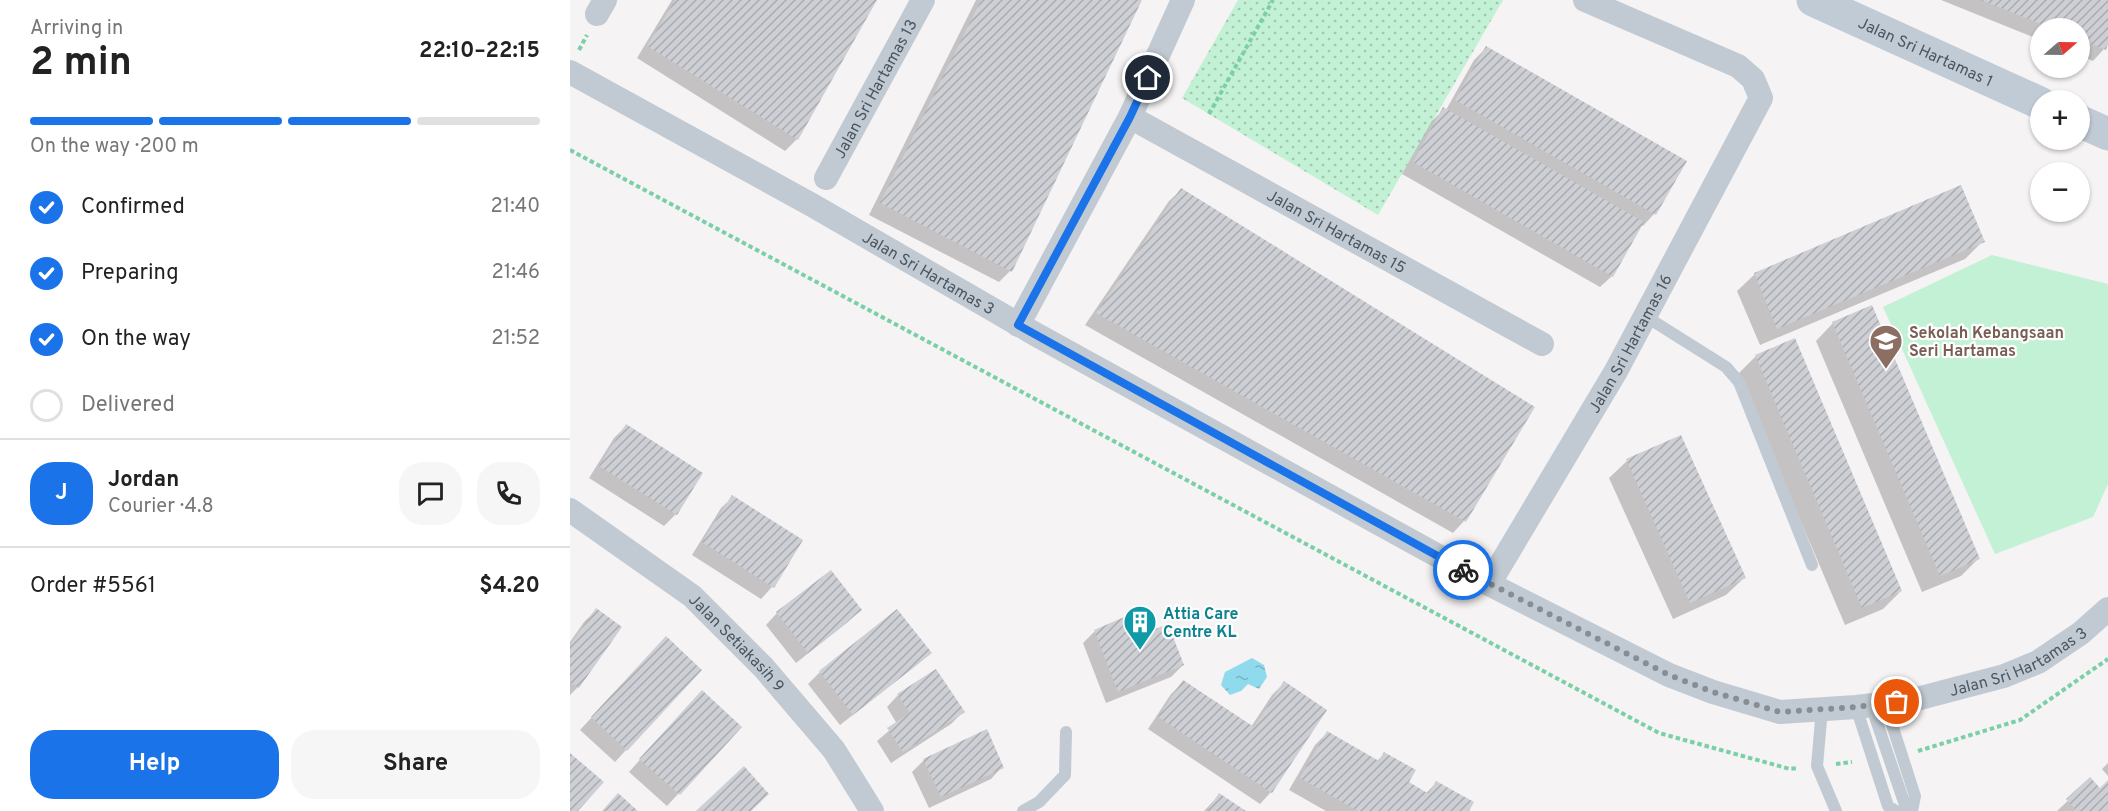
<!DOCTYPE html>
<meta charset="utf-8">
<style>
body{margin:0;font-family:Overpass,sans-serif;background:#f6f6f6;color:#222;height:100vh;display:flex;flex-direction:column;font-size:22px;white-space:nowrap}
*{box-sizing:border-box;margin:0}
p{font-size:20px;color:#767676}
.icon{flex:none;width:33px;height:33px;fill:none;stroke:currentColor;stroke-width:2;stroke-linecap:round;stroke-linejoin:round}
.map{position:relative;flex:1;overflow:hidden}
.panel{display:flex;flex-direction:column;background:#fff;width:570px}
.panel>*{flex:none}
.needle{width:39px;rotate:70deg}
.controls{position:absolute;left:1460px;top:18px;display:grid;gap:12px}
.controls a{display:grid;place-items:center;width:60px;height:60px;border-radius:50%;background:#fff;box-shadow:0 2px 4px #0004;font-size:30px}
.pin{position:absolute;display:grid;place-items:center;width:51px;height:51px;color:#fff;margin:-26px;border:3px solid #fff;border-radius:50%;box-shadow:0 2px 6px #0007}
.courier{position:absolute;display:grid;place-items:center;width:60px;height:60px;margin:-30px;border:4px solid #1a73e8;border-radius:50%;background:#fff;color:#222;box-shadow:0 2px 8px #0007}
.overview em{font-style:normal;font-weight:700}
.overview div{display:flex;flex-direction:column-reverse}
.overview{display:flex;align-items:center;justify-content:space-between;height:102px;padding:0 30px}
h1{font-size:39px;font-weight:700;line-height:45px}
.bar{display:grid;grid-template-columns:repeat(4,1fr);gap:9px 6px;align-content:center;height:72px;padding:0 30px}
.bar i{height:8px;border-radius:4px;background:#e0e0e0}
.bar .current{background:#1a73e8}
.bar p{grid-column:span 4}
.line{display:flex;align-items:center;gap:15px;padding:0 30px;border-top:2px solid #e0e0e0}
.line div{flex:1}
.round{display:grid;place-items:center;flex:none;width:63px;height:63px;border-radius:24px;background:#f6f6f6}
ol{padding:0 30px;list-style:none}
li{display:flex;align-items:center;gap:18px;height:66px}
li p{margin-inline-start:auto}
li .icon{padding:6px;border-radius:50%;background:#1a73e8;color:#fff;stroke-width:4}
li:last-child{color:#767676}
li i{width:33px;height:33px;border:3px solid #e0e0e0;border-radius:50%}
.action{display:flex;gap:12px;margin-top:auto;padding:12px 30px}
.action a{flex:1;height:69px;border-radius:24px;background:#1a73e8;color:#fff;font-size:24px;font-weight:700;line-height:69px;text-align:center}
.action a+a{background:#f6f6f6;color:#222}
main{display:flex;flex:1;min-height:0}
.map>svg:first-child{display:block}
.park{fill:url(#park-dots)}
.garden{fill:#c3f1d5}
.water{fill:url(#water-ripples)}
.shadow{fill:#0003}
.building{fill:url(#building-hatch)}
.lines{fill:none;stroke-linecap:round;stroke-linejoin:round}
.path{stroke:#7ad0a6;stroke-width:4;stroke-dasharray:4.5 3;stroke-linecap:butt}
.lane{stroke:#c1cad2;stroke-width:12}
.street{stroke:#c1cad2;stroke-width:24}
.secondary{stroke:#c1cbd6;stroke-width:33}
.done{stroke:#868d94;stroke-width:6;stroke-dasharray:0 10.8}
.route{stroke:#1a73e8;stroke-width:8}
.labels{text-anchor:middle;stroke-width:4.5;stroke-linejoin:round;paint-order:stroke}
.street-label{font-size:16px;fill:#4a5661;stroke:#fff}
.education-label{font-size:16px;font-weight:bold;fill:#785e54;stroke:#fff;text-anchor:start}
.culture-label{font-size:16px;font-weight:bold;fill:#0d838f;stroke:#fff;text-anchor:start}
</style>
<main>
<section class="panel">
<div class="overview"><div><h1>2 min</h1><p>Arriving in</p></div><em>22:10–22:15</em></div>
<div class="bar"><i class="current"></i><i class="current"></i><i class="current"></i><i></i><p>On the way · 200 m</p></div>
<ol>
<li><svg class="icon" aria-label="check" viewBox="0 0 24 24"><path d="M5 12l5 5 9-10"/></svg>Confirmed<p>21:40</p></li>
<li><svg class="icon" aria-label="check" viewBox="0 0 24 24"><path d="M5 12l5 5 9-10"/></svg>Preparing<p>21:46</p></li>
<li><svg class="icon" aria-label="check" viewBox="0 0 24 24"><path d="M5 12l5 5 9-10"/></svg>On the way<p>21:52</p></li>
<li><i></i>Delivered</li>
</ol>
<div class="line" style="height:108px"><b class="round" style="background:#1a73e8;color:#fff">J</b><div><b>Jordan</b><p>Courier · 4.8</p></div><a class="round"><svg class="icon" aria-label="chat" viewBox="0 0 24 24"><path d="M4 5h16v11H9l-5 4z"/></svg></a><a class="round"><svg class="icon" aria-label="phone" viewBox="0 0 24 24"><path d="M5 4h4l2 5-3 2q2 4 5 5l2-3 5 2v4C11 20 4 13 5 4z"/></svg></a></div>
<div class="line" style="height:78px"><div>Order #5561</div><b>$4.20</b></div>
<div class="action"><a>Help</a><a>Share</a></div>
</section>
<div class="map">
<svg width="1538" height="811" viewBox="0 0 1538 811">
<defs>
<pattern id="park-dots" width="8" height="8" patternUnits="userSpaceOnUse" patternTransform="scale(1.5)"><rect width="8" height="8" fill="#c3f1d5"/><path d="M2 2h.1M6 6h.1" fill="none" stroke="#a0c6b0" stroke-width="1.8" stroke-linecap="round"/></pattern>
<pattern id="water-ripples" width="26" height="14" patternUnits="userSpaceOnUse" patternTransform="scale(1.5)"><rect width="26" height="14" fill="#90daee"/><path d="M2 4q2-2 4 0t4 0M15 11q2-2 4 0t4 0" fill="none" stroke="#78b4c4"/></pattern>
<pattern id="building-hatch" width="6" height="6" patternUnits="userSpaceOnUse" patternTransform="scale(1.5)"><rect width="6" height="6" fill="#cdcfd5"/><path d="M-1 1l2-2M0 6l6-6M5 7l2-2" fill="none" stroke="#a8abb0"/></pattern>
</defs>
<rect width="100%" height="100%" fill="#f5f3f3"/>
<path class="park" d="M 668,0 L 933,0 L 808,215 L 612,98 Z"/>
<path class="garden" d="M 1422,255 L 1538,284 L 1538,484 L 1523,517 L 1425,554 L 1313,307 Z"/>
<path class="water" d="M 682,658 L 694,665 L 697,677 L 689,689 L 678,684 L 671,691 L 660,695 L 651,685 L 655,672 Z"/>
<path class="shadow" d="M 102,0 L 306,0 L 227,139 L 215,151 L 67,58 Z
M 406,0 L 570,0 L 440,271 L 429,282 L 299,215 Z
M 1371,0 L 1538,0 L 1538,40 L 1534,49 L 1523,61 L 1509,55 L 1509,28 L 1470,28 L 1470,40 Z
M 916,48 L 1115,161 L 1084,214 L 1073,226 L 1070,225 L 1042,276 L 1030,287 L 832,174 L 862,121 L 874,109 L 876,110 L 904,60 Z
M 611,190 L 894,521 L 883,533 L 515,325 L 599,201 Z
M 1413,241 L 1395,259 L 1190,345 L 1167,291 L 1185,274 Z
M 1263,323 L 1408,559 L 1391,576 L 1352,592 L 1246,341 Z
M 1186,356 L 1331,591 L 1313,609 L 1275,625 L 1168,374 Z
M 56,426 L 131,474 L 106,514 L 94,526 L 19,478 L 44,438 Z
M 1057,461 L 1174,578 L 1156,595 L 1103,619 L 1039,478 Z
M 163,497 L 202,587 L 191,599 L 122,555 L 151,508 Z
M 26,610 L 8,687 L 0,695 L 0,642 L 14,622 Z
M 290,610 L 278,622 L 226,663 L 196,625 L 207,613 Z
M 327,611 L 360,653 L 348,664 L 270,725 L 238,684 L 250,672 Z
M 525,631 L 613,665 L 601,677 L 536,703 L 513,643 Z
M 84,650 L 56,750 L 45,762 L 10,730 Z
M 613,682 L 681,727 L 702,695 L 714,683 L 701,792 L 690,804 L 578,729 L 601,694 Z
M 328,695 L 393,712 L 381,724 L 321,763 L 307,741 L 327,724 L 317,707 Z
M 120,704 L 170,727 L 97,806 L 59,772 Z
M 757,733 L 807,761 L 814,754 L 837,783 L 855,794 L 866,783 L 897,811 L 756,811 L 719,790 L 745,745 Z
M 354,760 L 432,767 L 421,779 L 359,808 L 342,772 Z
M 1538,763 L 1538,776 L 1532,769 Z
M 1520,780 L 1530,790 L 1538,782 L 1538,811 L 1487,811 Z
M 649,795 L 672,811 L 634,811 Z"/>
<path class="building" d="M 105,0 L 307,0 L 228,140 L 77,46 Z
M 411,0 L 572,0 L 442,272 L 310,203 Z
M 1411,0 L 1538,0 L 1538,44 L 1536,50 L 1509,39 L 1509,28 L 1481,28 Z
M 916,46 L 1117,161 L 1086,215 L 885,100 Z
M 873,107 L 1074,222 L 1043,277 L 843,162 Z
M 1391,185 L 1415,242 L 1207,329 L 1184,273 Z
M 611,188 L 965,407 L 896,522 L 526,313 Z
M 1302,305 L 1410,559 L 1370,576 L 1262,322 Z
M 1225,338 L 1332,591 L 1292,608 L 1185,355 Z
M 56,424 L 133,473 L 107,515 L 29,466 Z
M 1111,435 L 1176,578 L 1120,603 L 1056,459 Z
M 162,495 L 233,540 L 204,588 L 132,542 Z
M 261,570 L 292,610 L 238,653 L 206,612 Z
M 26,608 L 52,627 L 9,688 L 0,682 L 0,645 Z
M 327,609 L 362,653 L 283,715 L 249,671 Z
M 559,615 L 567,636 L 598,624 L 614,665 L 548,692 L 524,630 Z
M 96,636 L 132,670 L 57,751 L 21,717 Z
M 366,669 L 395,712 L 333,752 L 317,728 L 340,713 L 327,694 Z
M 613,680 L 684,727 L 714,681 L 757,710 L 702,793 L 588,717 Z
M 132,690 L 172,727 L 110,795 L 69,759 Z
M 417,729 L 434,768 L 371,797 L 353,759 Z
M 757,731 L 809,761 L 814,752 L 846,770 L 839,782 L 859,794 L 866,781 L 904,802 L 899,811 L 788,811 L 730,778 Z
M 0,753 L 34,782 L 8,811 L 0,811 Z
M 174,766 L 199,794 L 181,811 L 126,811 Z
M 1520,777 L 1530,788 L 1538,780 L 1538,811 L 1503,811 L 1505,809 L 1496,799 Z
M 48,793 L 68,811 L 32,811 Z
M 649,793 L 676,811 L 637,811 Z"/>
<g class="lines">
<path class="path" d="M 9,50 L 17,35
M 639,114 L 703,0
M 0,150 L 1089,733 L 1220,769 L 1228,768
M 1348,751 L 1450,720 L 1538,659
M 1266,764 L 1282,762"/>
<path class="lane" d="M 1075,316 L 1156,367 L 1169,382 L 1242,565
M 1315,703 L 1345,796 L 1342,811
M 1301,705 L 1337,811
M 1286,707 L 1318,806 L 1326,811
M 1252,709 L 1247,766 L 1266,811
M 453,811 L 469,802 L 495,775 L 496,732"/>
<g class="street">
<path d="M 27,14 L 35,0"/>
<path id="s1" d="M 0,72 L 242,205 L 465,334 L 919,584 L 1099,675 L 1143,692 L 1210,712 L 1286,707 L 1339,701 L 1434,676 L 1468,662 L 1511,633 L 1538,609"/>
<path id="s2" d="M 560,117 L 972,344"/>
<path id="s3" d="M 256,178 L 353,0"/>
<path d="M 448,325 L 560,117 L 613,0"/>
<path id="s4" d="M 0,510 L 122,596 L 194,668 L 264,750 L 302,811"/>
<path id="s5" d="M 919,584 L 1046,371 L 1191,98 L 1183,79 L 1168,66 L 1015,0"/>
</g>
<g class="secondary">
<path id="s6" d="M 1243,0 L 1470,103"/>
<path d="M 1509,121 L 1538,134"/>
</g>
</g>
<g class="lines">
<path class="done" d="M 893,570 L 1099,675 L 1143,692 L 1210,712 L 1286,707 L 1327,702"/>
<path class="route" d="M 578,78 L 560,117 L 448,325 L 893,570"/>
</g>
<defs>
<g id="school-pin" transform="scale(1.725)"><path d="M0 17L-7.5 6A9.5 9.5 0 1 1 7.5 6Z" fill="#8d6e63" stroke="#fff"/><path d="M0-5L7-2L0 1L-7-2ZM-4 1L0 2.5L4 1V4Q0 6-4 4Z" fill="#fff"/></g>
<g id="building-pin" transform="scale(1.725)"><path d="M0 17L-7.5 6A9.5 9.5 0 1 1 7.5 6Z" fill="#0f9aa8" stroke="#fff"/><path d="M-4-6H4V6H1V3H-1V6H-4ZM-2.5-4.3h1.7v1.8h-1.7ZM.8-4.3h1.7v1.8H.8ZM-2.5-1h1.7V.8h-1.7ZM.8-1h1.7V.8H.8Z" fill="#fff"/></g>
</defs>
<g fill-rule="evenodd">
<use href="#school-pin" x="1316" y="341"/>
<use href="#building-pin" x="570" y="622"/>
</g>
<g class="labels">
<g class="street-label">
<text dy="6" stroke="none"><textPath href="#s6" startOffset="124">Jalan Sri Hartamas 1</textPath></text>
<text dy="6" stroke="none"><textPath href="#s3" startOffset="102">Jalan Sri Hartamas 13</textPath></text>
<text dy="6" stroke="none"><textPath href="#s2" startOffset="236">Jalan Sri Hartamas 15</textPath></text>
<text dy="6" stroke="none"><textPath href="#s1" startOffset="411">Jalan Sri Hartamas 3</textPath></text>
<text dy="6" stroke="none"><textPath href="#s5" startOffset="279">Jalan Sri Hartamas 16</textPath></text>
<text dy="6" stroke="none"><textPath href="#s4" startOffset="214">Jalan Setiakasih 9</textPath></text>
<text dy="6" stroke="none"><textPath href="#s1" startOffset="1617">Jalan Sri Hartamas 3</textPath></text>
</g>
<g class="education-label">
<text x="1339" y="338">Sekolah Kebangsaan<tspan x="1339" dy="18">Seri Hartamas</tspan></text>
</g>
<g class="culture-label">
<text x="593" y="619">Attia Care<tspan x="593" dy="18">Centre KL</tspan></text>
</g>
</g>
</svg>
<div class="controls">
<a><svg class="needle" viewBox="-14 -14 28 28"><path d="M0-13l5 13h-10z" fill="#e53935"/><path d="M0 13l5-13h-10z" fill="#767676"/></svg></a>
<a>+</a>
<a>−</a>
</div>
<div class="pin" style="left:1327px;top:702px;background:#ea580c"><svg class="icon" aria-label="bag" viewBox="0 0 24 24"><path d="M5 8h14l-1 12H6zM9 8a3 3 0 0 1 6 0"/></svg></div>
<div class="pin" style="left:578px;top:78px;background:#1f2937"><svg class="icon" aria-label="home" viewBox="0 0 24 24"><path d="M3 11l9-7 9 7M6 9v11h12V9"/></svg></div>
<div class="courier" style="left:893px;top:570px"><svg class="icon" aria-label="bike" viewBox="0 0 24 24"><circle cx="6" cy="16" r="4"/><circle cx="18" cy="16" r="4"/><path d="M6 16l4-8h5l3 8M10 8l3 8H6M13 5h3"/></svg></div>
</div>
</main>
